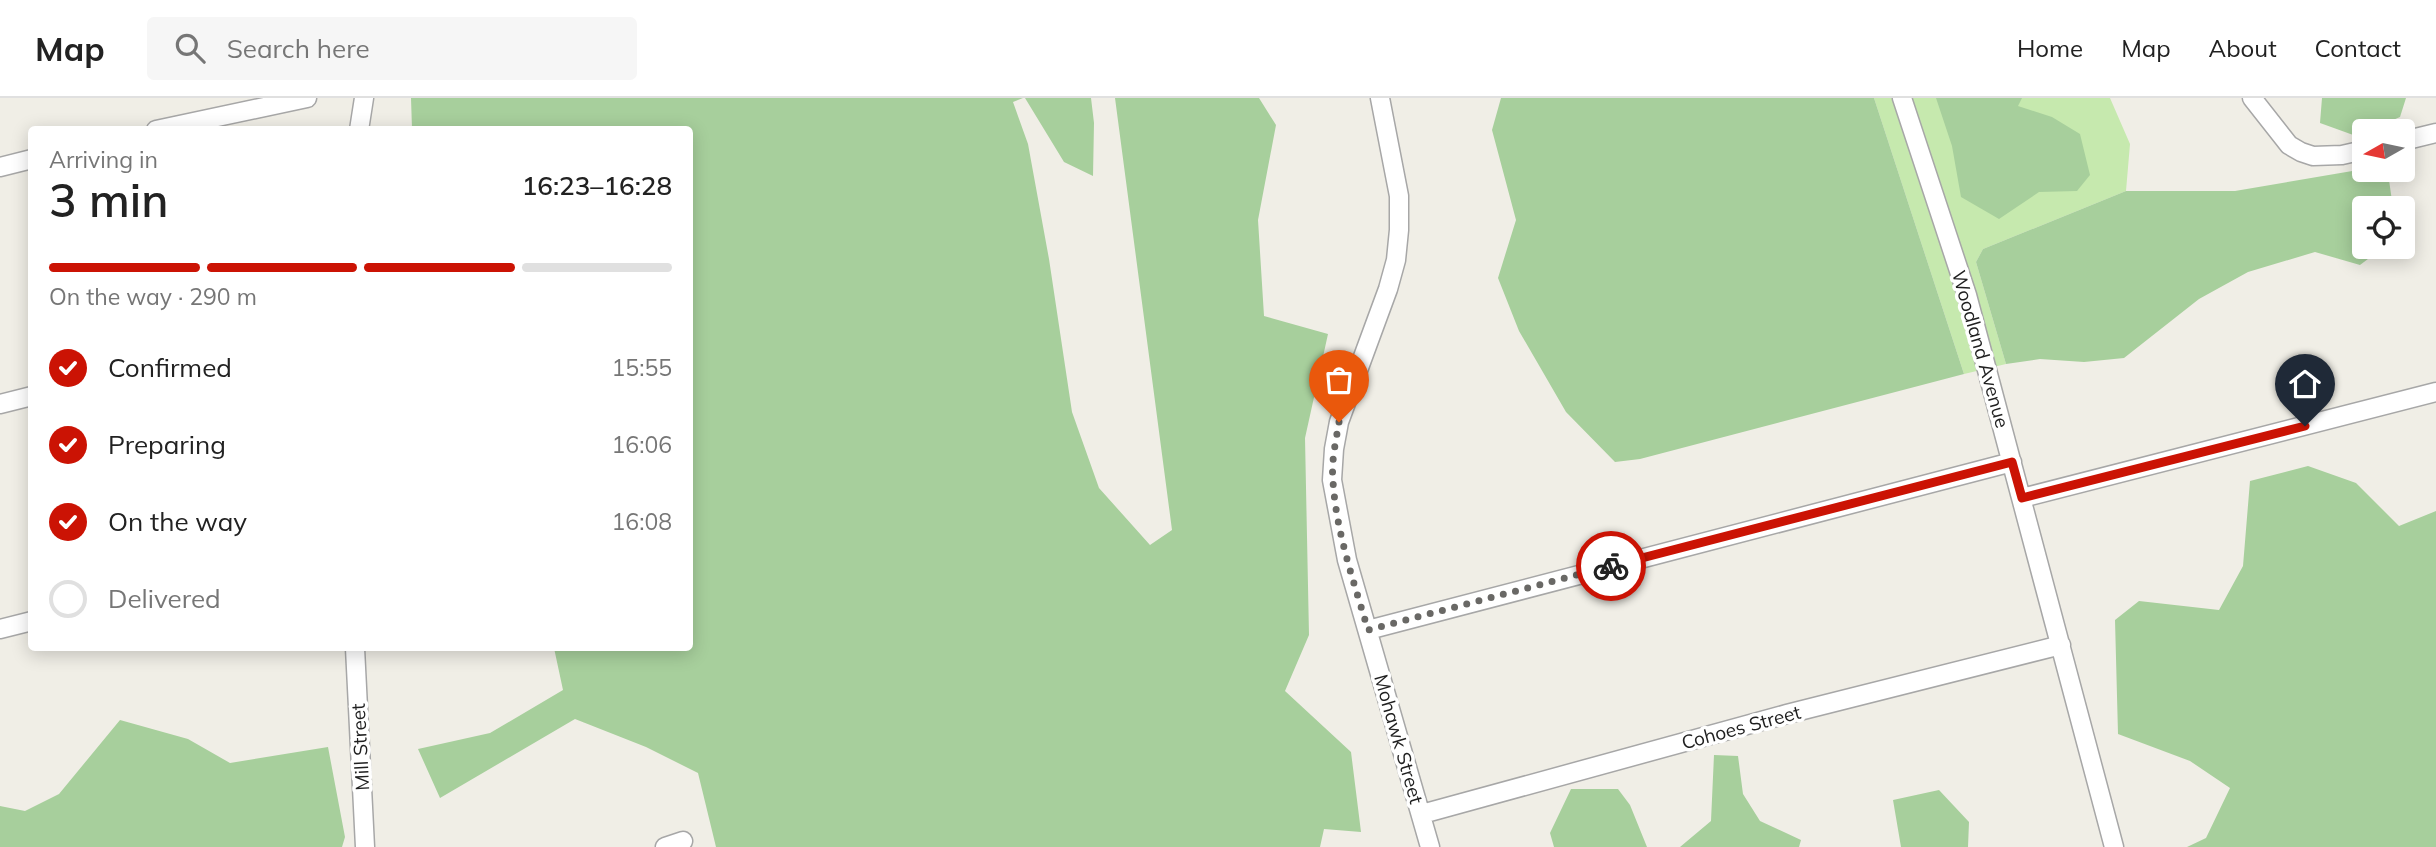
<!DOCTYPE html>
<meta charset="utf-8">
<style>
body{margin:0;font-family:Mulish,sans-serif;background:#f6f6f6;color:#222;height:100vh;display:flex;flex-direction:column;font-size:26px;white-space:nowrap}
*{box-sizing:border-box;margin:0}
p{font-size:23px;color:#767676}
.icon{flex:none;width:38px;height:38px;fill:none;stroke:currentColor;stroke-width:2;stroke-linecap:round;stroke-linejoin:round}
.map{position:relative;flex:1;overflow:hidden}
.side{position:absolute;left:28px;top:28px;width:665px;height:525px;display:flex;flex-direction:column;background:#fff;border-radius:7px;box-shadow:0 4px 18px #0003}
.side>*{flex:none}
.needle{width:46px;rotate:261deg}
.buttons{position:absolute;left:2352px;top:21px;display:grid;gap:14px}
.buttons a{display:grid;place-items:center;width:63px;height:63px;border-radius:7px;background:#fff;box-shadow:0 4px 18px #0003;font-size:35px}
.pin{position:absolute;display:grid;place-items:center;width:60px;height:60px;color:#fff;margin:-72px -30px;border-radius:50% 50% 50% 0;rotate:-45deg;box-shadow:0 0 7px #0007}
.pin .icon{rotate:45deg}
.courier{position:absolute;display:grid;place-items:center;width:70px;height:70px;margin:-35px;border:5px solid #cb1304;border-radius:50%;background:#fff;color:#222;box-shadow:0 2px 9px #0007}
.summary em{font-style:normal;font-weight:600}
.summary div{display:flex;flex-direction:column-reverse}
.summary{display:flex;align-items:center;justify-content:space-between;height:119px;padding:0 21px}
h1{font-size:46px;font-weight:600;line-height:52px}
.bar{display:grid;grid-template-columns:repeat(4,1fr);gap:10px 7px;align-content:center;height:84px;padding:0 21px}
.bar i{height:9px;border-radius:5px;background:#e0e0e0}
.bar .current{background:#cb1304}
.bar p{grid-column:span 4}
ol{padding:0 21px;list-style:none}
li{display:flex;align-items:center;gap:21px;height:77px}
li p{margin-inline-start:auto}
li .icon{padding:7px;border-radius:50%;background:#cb1304;color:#fff;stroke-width:4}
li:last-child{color:#767676}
li i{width:38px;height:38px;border:4px solid #e0e0e0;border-radius:50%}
header{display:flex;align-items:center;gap:42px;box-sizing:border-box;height:98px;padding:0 35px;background:#fff;border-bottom:2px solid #e0e0e0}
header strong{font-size:33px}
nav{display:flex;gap:38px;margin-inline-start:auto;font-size:24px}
.search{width:490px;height:63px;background:#f6f6f6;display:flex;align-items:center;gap:18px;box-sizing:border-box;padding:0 24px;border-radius:7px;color:#767676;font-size:26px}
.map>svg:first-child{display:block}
.grass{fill:#c6e9ae}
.forest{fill:#a7cf9c}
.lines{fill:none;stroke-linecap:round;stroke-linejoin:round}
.street-casing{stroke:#a7a7a7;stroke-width:21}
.street{stroke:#fff;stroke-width:18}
.done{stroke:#696865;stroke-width:7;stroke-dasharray:0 12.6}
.route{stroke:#cb1304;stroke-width:9}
.labels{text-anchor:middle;stroke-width:7;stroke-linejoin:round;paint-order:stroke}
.street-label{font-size:19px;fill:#202020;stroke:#fff}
</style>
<header>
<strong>Map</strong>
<div class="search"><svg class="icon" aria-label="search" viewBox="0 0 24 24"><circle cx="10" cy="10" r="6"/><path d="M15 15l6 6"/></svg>Search here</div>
<nav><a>Home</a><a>Map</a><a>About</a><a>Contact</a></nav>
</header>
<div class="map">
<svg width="2436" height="749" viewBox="0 0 2436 749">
<rect width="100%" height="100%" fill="#f0eee6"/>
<path class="grass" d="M 1874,0 L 2110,0 L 2130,46 L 2126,93 L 1983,151 L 1976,164 L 2006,266 L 1964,276 Z"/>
<path class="forest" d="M 411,0 L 1023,0 L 1013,4 L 1028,46 L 1049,161 L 1072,314 L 1099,390 L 1150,447 L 1172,432 L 1115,0 L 1259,0 L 1276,27 L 1258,122 L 1264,218 L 1328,236 L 1305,340 L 1309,537 L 1285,593 L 1351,654 L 1361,734 L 1324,731 L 1320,749 L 716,749 L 698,675 L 646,649 L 575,621 L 440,700 L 418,651 L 490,635 L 563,592 L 554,550 L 690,550 L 690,32 L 412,31 Z
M 1025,0 L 1091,0 L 1094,25 L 1093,78 L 1064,64 Z
M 1501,0 L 1874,0 L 1964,276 L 1640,361 L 1615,364 L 1566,314 L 1519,233 L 1498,180 L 1516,122 L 1492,32 Z
M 1936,0 L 2022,0 L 2018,8 L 2052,19 L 2080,36 L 2090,77 L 2077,93 L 2039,94 L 1999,121 L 1961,99 L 1952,48 Z
M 2322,0 L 2406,0 L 2400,19 L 2356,38 L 2320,25 Z
M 2364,71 L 2389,82 L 2393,110 L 2364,110 L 2364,149 L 2384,149 L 2360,167 L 2315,154 L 2248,174 L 2199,201 L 2124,260 L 2084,264 L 2040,261 L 2006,266 L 1976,164 L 1983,151 L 2126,93 L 2235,93 Z
M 2308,368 L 2356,385 L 2399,428 L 2436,413 L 2436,749 L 2187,749 L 2206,740 L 2230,690 L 2190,663 L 2118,636 L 2115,522 L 2139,503 L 2219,512 L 2243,468 L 2250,383 Z
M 120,622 L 188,641 L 230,665 L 328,649 L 345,739 L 342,749 L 0,749 L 0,708 L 25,713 L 59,696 Z
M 1714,657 L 1738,658 L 1743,696 L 1760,723 L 1801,742 L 1799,749 L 1680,749 L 1711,723 Z
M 1571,691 L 1618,691 L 1630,707 L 1647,749 L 1554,749 L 1550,735 Z
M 1939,692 L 1969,724 L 1968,749 L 1901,749 L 1893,702 Z"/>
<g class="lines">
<g class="street-casing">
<path id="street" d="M 1380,0 L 1399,98 L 1399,132 L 1396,162 L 1388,191 L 1339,324 L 1334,351 L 1332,382 L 1347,462 L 1430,749
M 1902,0 L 1967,197 L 2114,749
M 2252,0 L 2289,47 L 2301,54 L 2313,58 L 2342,57 L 2364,52
M 156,32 L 307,0
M 359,32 L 364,0
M 2403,43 L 2436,35
M 0,69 L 32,61
M 0,306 L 32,298
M 2022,400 L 2436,294
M 0,531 L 32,523
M 1368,532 L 2012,364
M 355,550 L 365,749
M 1422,716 L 1787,616 L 2061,547
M 665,749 L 683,743"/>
</g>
<use href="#street" class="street"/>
</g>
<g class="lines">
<path class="done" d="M 1339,324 C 1336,343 1331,363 1333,383 C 1336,434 1354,484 1368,532 L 1611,468"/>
<path class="route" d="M 1611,468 L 2012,364 L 2022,400 L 2305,328"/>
</g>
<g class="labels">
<g class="street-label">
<text transform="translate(1981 251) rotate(74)" y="7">Woodland Avenue</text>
<text transform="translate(1741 629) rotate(-15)" y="7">Cohoes Street</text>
<text transform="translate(1399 641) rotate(74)" y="7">Mohawk Street</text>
<text transform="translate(360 649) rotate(-93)" y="7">Mill Street</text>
</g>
</g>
</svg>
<div class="buttons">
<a><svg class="needle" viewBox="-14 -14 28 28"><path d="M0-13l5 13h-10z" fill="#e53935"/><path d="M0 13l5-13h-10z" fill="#767676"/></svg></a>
<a><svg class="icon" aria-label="locate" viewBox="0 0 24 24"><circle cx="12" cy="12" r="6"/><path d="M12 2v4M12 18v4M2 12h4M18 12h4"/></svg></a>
</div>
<div class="pin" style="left:1339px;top:324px;background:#ea580c"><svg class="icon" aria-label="bag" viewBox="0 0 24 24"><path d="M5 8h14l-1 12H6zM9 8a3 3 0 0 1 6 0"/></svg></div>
<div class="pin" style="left:2305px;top:328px;background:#1f2937"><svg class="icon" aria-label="home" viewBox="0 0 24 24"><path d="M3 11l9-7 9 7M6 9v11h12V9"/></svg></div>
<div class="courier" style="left:1611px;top:468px"><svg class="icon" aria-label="bike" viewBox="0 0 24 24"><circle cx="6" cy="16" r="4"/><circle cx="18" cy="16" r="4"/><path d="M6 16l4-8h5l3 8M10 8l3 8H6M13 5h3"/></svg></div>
<section class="side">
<div class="summary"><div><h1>3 min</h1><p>Arriving in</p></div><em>16:23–16:28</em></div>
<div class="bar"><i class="current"></i><i class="current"></i><i class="current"></i><i></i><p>On the way · 290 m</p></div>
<ol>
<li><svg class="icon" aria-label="check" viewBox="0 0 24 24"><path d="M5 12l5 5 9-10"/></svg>Confirmed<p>15:55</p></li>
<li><svg class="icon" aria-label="check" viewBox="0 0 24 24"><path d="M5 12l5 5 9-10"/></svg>Preparing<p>16:06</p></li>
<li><svg class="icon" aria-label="check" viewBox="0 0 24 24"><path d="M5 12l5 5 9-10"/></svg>On the way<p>16:08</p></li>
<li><i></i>Delivered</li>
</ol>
</section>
</div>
